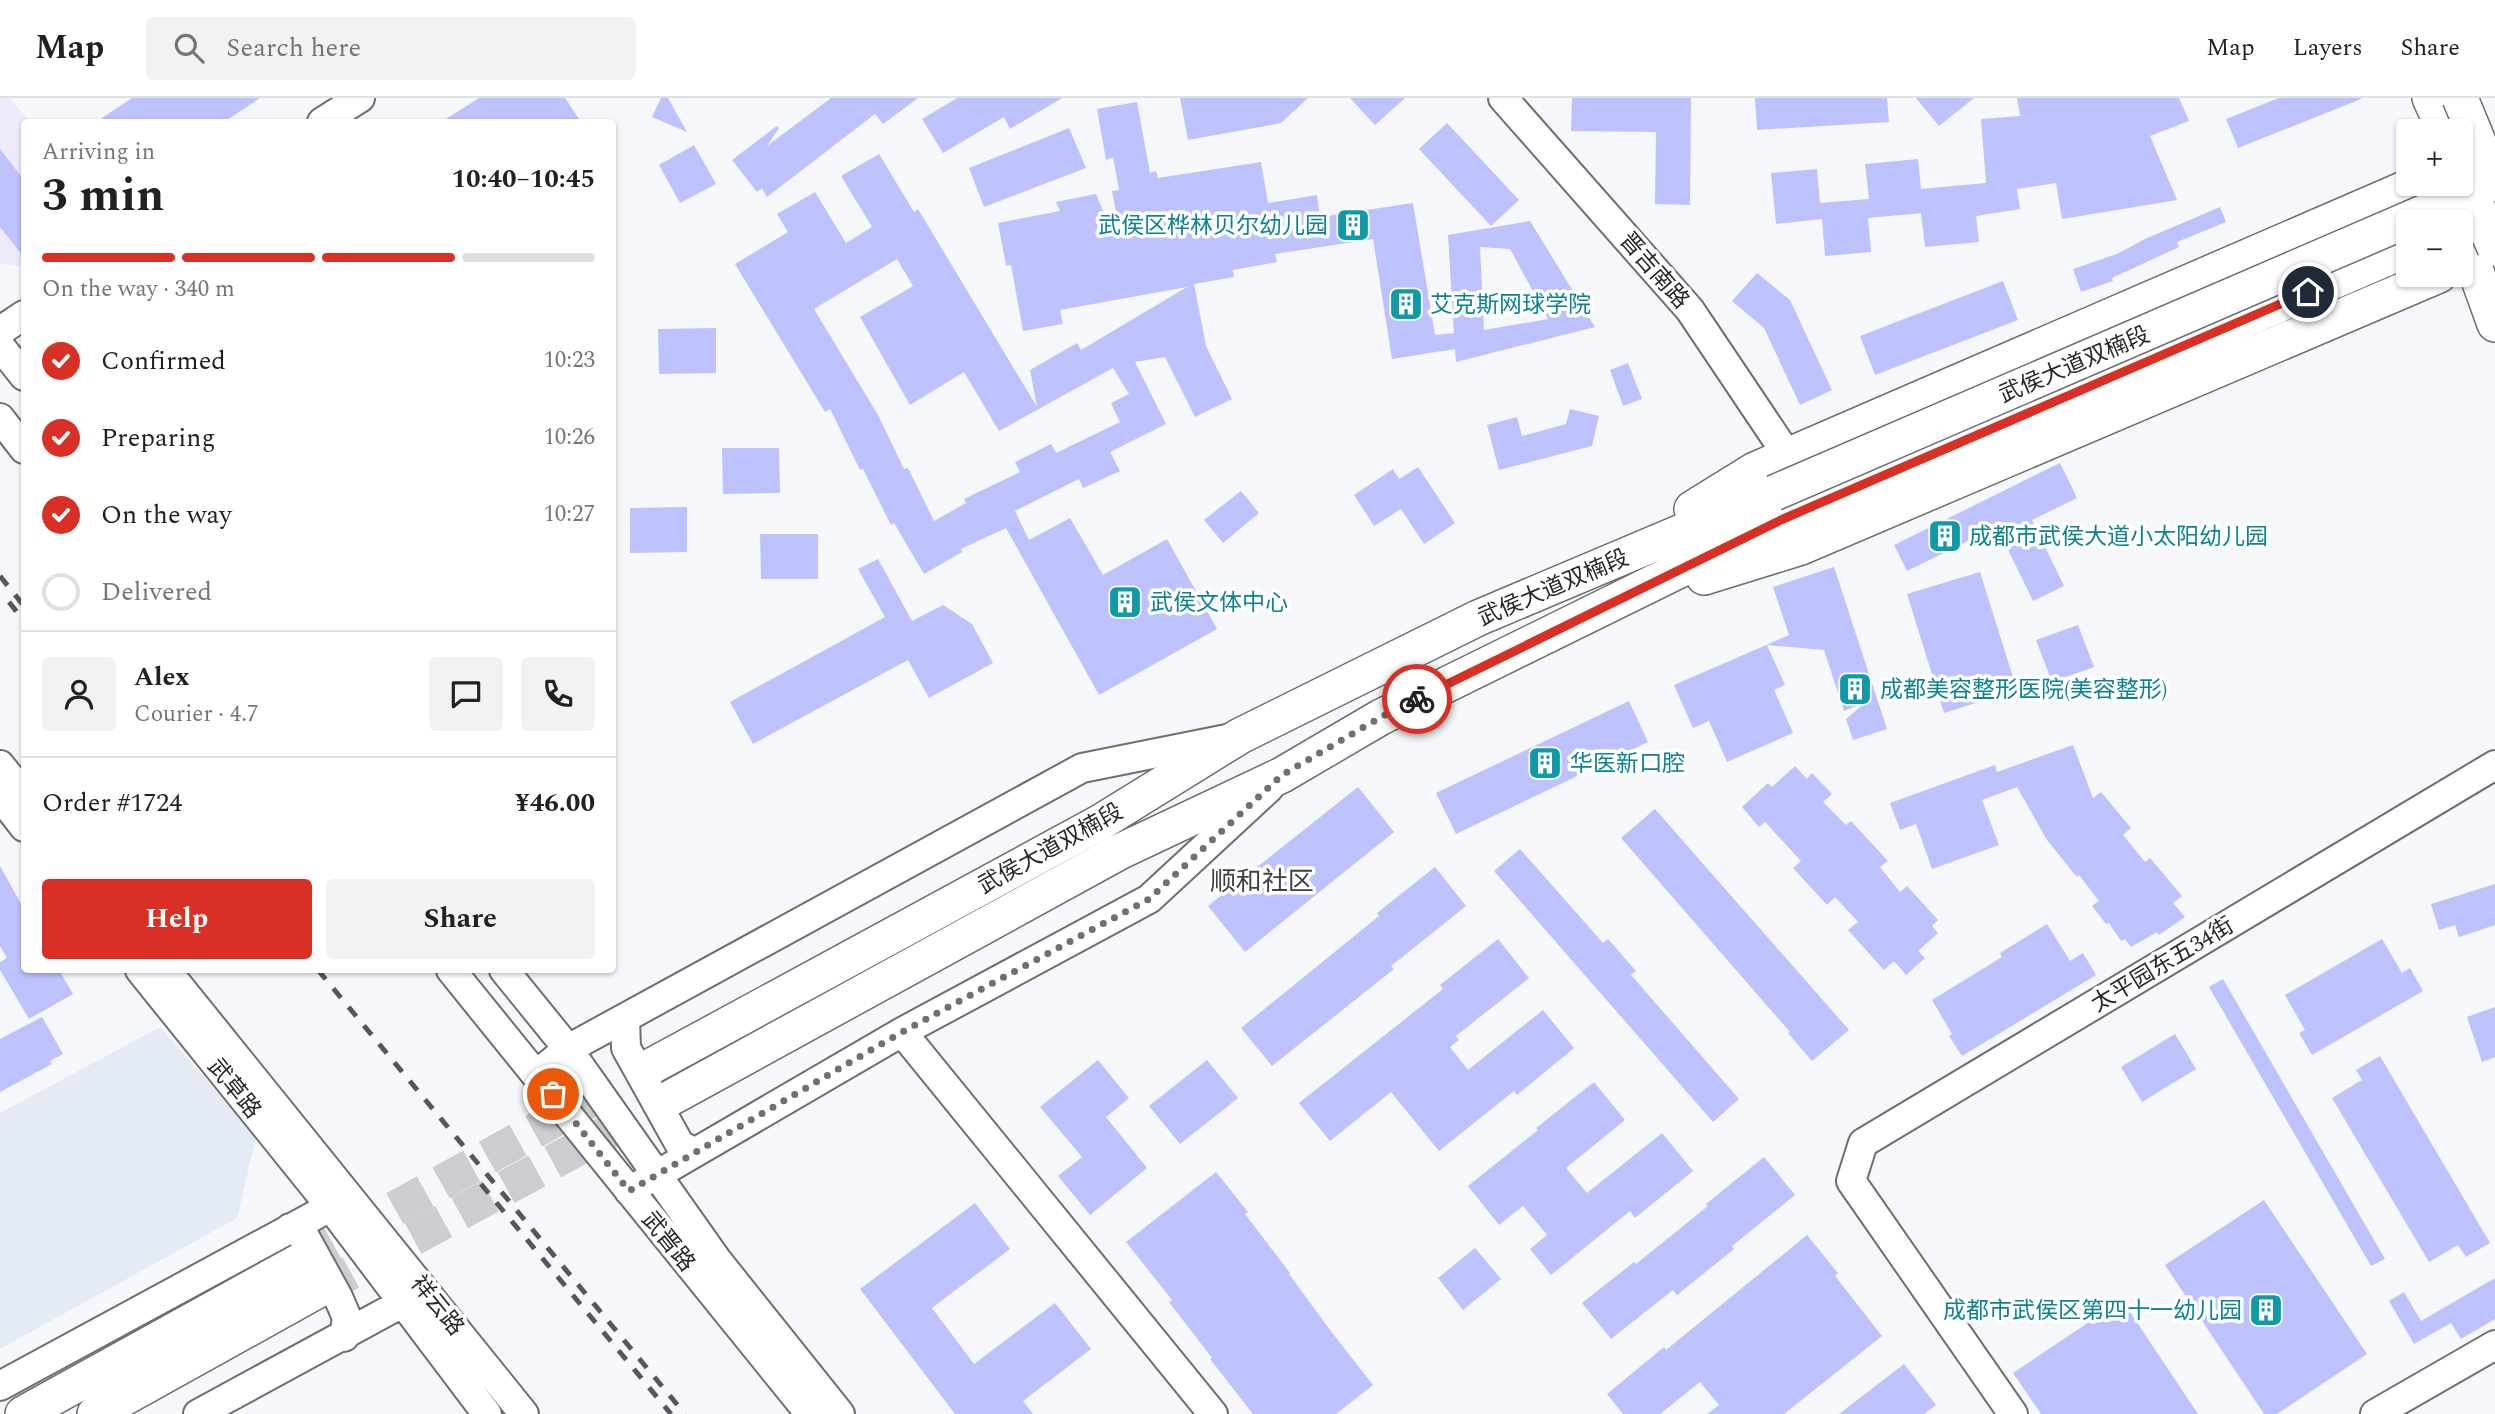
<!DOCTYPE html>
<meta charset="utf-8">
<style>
body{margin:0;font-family:Spectral,"Noto Sans SC",serif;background:#f2f2f2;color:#202124;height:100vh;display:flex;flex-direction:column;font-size:26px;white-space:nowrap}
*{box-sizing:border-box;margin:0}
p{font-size:23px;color:#757577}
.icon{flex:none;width:38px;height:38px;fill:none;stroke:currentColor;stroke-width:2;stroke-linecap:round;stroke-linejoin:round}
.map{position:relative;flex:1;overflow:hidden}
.sheet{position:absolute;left:21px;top:21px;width:595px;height:854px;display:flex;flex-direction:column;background:#fff;border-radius:7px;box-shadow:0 2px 5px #0004}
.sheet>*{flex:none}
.fabs{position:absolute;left:2396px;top:21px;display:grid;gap:14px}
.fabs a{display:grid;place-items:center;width:77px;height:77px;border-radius:7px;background:#fff;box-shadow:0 2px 5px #0004;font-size:35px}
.pin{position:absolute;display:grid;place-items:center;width:60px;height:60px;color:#fff;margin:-30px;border:4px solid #fff;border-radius:50%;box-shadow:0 2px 7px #0007}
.courier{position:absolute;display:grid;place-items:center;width:70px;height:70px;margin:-35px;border:5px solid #d93025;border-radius:50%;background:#fff;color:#222;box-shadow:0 2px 9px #0007}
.headline em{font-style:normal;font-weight:700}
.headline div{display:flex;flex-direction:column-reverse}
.headline{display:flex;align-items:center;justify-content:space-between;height:119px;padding:0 21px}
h1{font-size:46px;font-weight:700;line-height:52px}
.bar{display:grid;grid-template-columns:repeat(4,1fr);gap:10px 7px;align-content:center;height:84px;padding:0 21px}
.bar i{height:9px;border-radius:5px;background:#e0e0e0}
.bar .active{background:#d93025}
.bar p{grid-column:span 4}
.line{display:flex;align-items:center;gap:18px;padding:0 21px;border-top:2px solid #e0e0e0}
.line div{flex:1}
.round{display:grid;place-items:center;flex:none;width:74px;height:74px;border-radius:7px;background:#f2f2f2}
ol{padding:0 21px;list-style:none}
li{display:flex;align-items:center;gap:21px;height:77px}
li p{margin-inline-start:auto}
li .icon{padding:7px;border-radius:50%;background:#d93025;color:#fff;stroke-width:4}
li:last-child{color:#757577}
li i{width:38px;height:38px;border:4px solid #e0e0e0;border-radius:50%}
.button{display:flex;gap:14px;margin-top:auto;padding:14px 21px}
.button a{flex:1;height:80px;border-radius:7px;background:#d93025;color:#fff;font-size:28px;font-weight:700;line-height:80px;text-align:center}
.button a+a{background:#f2f2f2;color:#202124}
header{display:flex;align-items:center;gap:42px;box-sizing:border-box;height:98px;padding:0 35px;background:#fff;border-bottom:2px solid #e0e0e0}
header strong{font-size:33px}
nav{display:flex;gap:38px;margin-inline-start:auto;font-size:24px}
.search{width:490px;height:63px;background:#f2f2f2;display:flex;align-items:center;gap:18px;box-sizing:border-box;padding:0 24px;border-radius:7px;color:#757577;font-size:26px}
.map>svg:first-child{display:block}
.built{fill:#e5ebf4}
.education{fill:#eeeafc}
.building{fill:#bdc2fd;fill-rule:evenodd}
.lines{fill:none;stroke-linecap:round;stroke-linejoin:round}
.major-tunnel{stroke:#cccdd0;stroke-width:35;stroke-dasharray:35 18;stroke-linecap:butt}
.minor-casing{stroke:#6d6e71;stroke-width:32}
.major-casing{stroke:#6d6e71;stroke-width:38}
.minor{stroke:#fff;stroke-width:28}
.major{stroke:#fff;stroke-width:35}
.rail{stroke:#555657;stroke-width:5;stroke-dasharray:12 12;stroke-linecap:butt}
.major-bridge-casing{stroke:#6d6e71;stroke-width:38;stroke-linecap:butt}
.major-bridge{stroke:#fff;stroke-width:35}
.done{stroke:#6e7072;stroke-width:7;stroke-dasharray:0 12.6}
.route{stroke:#d93025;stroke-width:9}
.labels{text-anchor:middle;stroke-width:7;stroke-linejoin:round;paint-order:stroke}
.culture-label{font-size:23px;fill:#0d838f;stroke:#fff;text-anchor:start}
.street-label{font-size:23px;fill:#262728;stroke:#fff}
.quarter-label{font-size:26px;fill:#3f4042;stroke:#fff}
</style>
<header>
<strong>Map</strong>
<div class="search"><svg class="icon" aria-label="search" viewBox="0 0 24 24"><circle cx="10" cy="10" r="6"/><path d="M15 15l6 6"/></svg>Search here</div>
<nav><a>Map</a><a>Layers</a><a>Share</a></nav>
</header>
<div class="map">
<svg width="2495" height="1316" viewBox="0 0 2495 1316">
<rect width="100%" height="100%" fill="#f5f7fa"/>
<path class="built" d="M 160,929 L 256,1039 L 237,1120 L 0,1251 L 0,1015 Z"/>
<path class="education" d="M 0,0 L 9,0 L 31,24 L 24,24 L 24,169 L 0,165 Z"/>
<path class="building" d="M 132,0 L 260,0 L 224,24 L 96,24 Z
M 479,0 L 565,0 L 581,24 L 441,24 Z
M 661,0 L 668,0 L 687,34 L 652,19 Z
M 831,0 L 918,0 L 883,26 L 875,16 L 767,99 L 762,90 L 757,94 L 732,62 L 777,28 L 779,30 L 767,48 Z
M 957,0 L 1062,0 L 1010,31 L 1004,19 L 943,55 L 922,21 Z
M 1180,0 L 1308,0 L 1281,25 L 1188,42 Z
M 1350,0 L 1405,0 L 1375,27 Z
M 1572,0 L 1691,0 L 1690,107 L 1655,106 L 1656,34 L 1571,33 Z
M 1755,0 L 1887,0 L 1889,24 L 1757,32 Z
M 1916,0 L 1974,0 L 1939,28 Z
M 2017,0 L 2179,0 L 2189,23 L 2150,38 L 2177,102 L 2062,121 L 2056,85 L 2017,91 L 2020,111 L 1976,118 L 1979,144 L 1925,149 L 1921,115 L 1868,120 L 1871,154 L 1825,158 L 1822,121 L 1776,126 L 1771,75 L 1817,71 L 1820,105 L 1869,101 L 1865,66 L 1918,61 L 1921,91 L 1986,85 L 1981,21 L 2020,18 Z
M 2279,0 L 2361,0 L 2361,1 L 2238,50 L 2226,21 Z
M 1137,4 L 1150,75 L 1156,73 L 1158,80 L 1261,64 L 1268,105 L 1317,97 L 1320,119 L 1413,105 L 1435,237 L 1454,235 L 1448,137 L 1530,123 L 1595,229 L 1456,264 L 1455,251 L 1392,261 L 1373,141 L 1275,156 L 1277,164 L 1233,172 L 1234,179 L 1194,186 L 1206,248 L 1232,301 L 1195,319 L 1165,259 L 1135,264 L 1166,326 L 1110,354 L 1120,373 L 1083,390 L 1079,381 L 1015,413 L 1029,442 L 1070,420 L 1103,477 L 1167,441 L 1217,531 L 1099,597 L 1006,430 L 961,451 L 962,454 L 924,476 L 894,425 L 891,427 L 863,371 L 860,372 L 830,311 L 825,314 L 735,166 L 788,134 L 777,116 L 815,94 L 846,145 L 872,129 L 841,78 L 879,56 L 914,114 L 918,111 L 1037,309 L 1030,272 L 1077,245 L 1081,252 L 1187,189 L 1060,212 L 1063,226 L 1023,233 L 1011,167 L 1006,168 L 998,125 L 1060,113 L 1056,104 L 1096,96 L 1111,132 L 1119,130 L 1112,93 L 1119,92 L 1113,59 L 1106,62 L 1097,11 ZM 1480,149 L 1510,151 L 1548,221 L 1484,232 ZM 897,161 L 913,188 L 860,219 L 910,307 L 964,274 L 999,333 L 1113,270 L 1129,296 L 1111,305 L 1120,324 L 1056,355 L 1051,346 L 1015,364 L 1020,374 L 964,401 L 966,405 L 934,423 L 908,370 L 904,371 L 878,317 L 814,211 Z
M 1447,25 L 1519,102 L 1491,128 L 1419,51 Z
M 1069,30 L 1086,70 L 984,109 L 969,70 Z
M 694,47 L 716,86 L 680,105 L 659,67 Z
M 0,51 L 24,82 L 24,159 L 0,129 Z
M 2220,109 L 2226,124 L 2177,144 L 2179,149 L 2112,180 L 2113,183 L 2081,194 L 2073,171 L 2117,156 L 2145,141 Z
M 1757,175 L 1790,202 L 1832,292 L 1800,307 L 1764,230 L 1732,203 Z
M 2003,183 L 2018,222 L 1875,277 L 1860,238 Z
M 716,230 L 716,275 L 659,276 L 658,231 Z
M 1628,265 L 1642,301 L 1623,308 L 1610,272 Z
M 1570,311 L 1599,318 L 1592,348 L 1499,372 L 1487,327 L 1517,319 L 1522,338 L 1566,326 Z
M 722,350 L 779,350 L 780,395 L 723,396 Z
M 2060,365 L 2077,400 L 2032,422 L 2064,488 L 2033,503 L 1997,429 L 1907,473 L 1894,447 Z
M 1418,369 L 1455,425 L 1424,446 L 1401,411 L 1374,428 L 1354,397 L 1393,371 L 1399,381 Z
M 1241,393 L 1259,415 L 1223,445 L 1204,422 Z
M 687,409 L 687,454 L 630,455 L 630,410 Z
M 760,436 L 818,436 L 818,481 L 761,481 Z
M 878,461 L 912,523 L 943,507 L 972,526 L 993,565 L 929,600 L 908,562 L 753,646 L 730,604 L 885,519 L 858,471 Z
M 1834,469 L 1887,631 L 1853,642 L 1846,621 L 1866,604 L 1844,613 L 1824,552 L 1767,547 L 1785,587 L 1774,592 L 1793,635 L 1727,664 L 1709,623 L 1693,630 L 1674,587 L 1789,537 L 1773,489 Z
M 1980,474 L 2017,592 L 1944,615 L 1907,496 Z
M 2078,527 L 2094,569 L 2052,584 L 2036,542 Z
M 1629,603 L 1648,644 L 1456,736 L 1436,695 Z
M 2073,647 L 2093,700 L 2101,694 L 2131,730 L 2123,737 L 2145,764 L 2150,760 L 2182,798 L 2173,805 L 2185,819 L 2159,837 L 2157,834 L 2131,849 L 2125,841 L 2121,843 L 2109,825 L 2106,826 L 2092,808 L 2099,803 L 2079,777 L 2077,779 L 2047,742 L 2017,689 L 1982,702 L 1999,747 L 1932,771 L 1916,726 L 1900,732 L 1890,705 L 1995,667 L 1997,674 Z
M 1795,668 L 1807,681 L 1812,675 L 1832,696 L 1823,704 L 1846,727 L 1851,723 L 1888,763 L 1880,769 L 1900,794 L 1907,788 L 1938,822 L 1932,828 L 1938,835 L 1918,853 L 1925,860 L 1906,877 L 1894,863 L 1884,872 L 1848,832 L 1858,824 L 1835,799 L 1827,807 L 1793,770 L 1801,763 L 1765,724 L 1759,729 L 1742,709 L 1768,685 L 1772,689 Z
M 1358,689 L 1394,734 L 1245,854 L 1208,808 Z
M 1655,711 L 1849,932 L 1812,963 L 1788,935 L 1790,934 L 1621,740 Z
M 1520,751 L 1603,845 L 1608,841 L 1636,873 L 1631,877 L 1739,1001 L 1713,1024 L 1494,773 Z
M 0,768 L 24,811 L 24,872 L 59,872 L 73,896 L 29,921 L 0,872 L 0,864 L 7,860 L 0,848 Z
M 1435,769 L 1466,808 L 1391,868 L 1394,871 L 1272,968 L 1241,930 L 1379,818 L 1377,815 Z
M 2495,786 L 2495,827 L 2459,839 L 2455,827 L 2439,832 L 2431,806 Z
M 2047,826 L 2070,863 L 2083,855 L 2096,877 L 1962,958 L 1949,938 L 1952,936 L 1932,902 L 2002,859 L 2000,855 Z
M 1498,841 L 1529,880 L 1456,938 L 1459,942 L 1450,949 L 1468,972 L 1543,912 L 1574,950 L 1517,997 L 1514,993 L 1439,1053 L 1391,994 L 1330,1043 L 1299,1005 L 1443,891 L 1440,887 Z
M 2382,841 L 2402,875 L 2410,870 L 2423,893 L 2312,957 L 2299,935 L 2305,932 L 2285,897 Z
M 2223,881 L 2385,1161 L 2371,1168 L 2209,889 Z
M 2495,909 L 2495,959 L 2482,964 L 2467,919 Z
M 42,919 L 63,956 L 50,963 L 52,966 L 0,994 L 0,941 Z
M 2175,936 L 2196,971 L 2142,1004 L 2121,969 Z
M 2380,958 L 2490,1145 L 2466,1159 L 2458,1147 L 2429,1164 L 2332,1000 L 2362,982 L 2356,972 Z
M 1098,962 L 1129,1000 L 1106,1019 L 1147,1070 L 1090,1117 L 1058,1078 L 1082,1059 L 1040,1009 Z
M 1207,962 L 1238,1000 L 1180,1046 L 1149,1008 Z
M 1594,984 L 1625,1022 L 1566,1070 L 1587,1095 L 1662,1035 L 1693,1073 L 1635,1120 L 1630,1113 L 1551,1177 L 1530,1151 L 1547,1137 L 1523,1108 L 1499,1127 L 1468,1088 L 1538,1032 L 1536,1030 Z
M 1764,1059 L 1795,1097 L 1732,1148 L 1734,1151 L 1677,1197 L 1673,1192 L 1611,1241 L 1582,1205 L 1634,1164 L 1636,1166 L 1708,1108 L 1706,1106 Z
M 1216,1074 L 1248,1114 L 1245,1116 L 1290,1175 L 1289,1176 L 1330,1232 L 1373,1287 L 1336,1316 L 1253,1316 L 1210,1261 L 1212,1260 L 1169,1204 L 1172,1202 L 1126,1144 Z
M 2264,1102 L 2367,1256 L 2277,1316 L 2264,1316 L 2165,1167 Z
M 975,1105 L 1010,1151 L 932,1210 L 974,1266 L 1055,1205 L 1091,1251 L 1023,1303 L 1033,1316 L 955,1316 L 860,1191 Z
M 1807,1137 L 1838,1175 L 1835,1178 L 1882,1238 L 1784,1316 L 1707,1316 L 1719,1307 L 1700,1284 L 1660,1316 L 1623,1316 L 1607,1296 L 1664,1249 L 1666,1252 Z
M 1475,1150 L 1501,1181 L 1463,1212 L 1438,1180 Z
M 2495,1180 L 2495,1221 L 2461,1241 L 2451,1225 L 2414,1246 L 2389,1203 L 2404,1194 L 2421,1223 Z
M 2122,1202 L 2198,1316 L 2041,1316 L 2013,1275 Z
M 1904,1266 L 1936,1307 L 1924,1316 L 1839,1316 Z"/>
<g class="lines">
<path class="major-tunnel" d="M 302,1162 L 648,970
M 320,1191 L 665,1003"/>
<g class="minor-casing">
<path id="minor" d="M 1503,0 L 1690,212 L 1788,358
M 322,24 L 360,0
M 0,233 L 24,217
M 0,248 L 24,278
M 0,320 L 24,351
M 0,667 L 24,697
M 0,698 L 24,729
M 140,872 L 330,1108 L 487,1316
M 166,872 L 524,1316
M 451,872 L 810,1316
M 504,872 L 568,951 L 717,1162 L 840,1316
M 625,920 L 626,950 L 680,1047 L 694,1054
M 902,934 L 1213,1316
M 537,976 L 568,951 L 1082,670 L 1227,641
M 629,1093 L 902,934 L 1149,801 L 1269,690
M 290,1130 L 305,1139 L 338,1199 L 347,1220 L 344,1239
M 0,1288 L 345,1101
M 198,1316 L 417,1197
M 2013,1316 L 1851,1083 L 1863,1045 L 2495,667
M 2375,1316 L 2495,1247"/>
</g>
<g class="major-casing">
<path id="major" d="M 2430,0 L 2445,33
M 2460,129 L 2495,226
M 1692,411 L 1755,372 L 2416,86
M 1704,479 L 1801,449 L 2439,177
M 648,970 L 1101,724 L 1240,638 L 1478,520 L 1774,395
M 665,1003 L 1121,753 L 1282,677 L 1381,619 L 1783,421 L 2408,151
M 23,1316 L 302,1162
M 95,1316 L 320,1191"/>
</g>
<use href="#minor" class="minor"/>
<use href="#major" class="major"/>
<path class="rail" d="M 0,478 L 24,508
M 9,504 L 24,523
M 318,872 L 685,1316
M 481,1086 L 671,1316"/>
<g class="major-bridge-casing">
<path id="major-bridge" d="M 2460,0 L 2495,85
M 2460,70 L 2495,150
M 1774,395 L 2495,84"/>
</g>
<use href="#major-bridge" class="major-bridge"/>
</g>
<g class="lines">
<path class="done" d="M 553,996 L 629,1093 L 902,934 L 1149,801 L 1282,677 L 1381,619 L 1417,601"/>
<path class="route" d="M 1417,601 L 1783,421 L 2308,194"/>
</g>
<defs>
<g id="building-square" transform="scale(1.75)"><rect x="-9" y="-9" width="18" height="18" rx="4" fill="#0f9aa8" stroke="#fff"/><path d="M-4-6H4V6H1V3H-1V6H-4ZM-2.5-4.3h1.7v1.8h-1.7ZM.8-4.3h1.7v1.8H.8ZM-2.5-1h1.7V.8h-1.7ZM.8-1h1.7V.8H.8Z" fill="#fff"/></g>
</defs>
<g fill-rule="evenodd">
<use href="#building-square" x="1353" y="127"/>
<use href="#building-square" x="1406" y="206"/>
<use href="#building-square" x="1945" y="438"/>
<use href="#building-square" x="1125" y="504"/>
<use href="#building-square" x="1855" y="591"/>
<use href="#building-square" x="1545" y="665"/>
<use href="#building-square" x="2266" y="1212"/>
</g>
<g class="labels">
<g class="culture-label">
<text x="1328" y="135" text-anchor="end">武侯区桦林贝尔幼儿园</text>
<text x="1430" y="214">艾克斯网球学院</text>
<text x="1969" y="446">成都市武侯大道小太阳幼儿园</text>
<text x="1150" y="512">武侯文体中心</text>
<text x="1880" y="599">成都美容整形医院(美容整形)</text>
<text x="1570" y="673">华医新口腔</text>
<text x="2242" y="1220" text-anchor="end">成都市武侯区第四十一幼儿园</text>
</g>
<g class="street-label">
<text transform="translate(1655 172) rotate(49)" y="8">晋吉南路</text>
<text transform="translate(2074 266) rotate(-23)" y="8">武侯大道双楠段</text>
<text transform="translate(1553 489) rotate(-23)" y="8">武侯大道双楠段</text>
<text transform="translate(1050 750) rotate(-29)" y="8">武侯大道双楠段</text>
<text transform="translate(2162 866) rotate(-31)" y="8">太平园东五34街</text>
<text transform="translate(235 990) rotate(51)" y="8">武草路</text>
<text transform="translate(669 1143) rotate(51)" y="8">武晋路</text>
<text transform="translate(438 1207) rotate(51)" y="8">祥云路</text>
</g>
<g class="quarter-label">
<text x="1262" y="792">顺和社区</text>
</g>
</g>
</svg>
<div class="fabs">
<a>+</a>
<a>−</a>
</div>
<div class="pin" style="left:553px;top:996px;background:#ea580c"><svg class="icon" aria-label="bag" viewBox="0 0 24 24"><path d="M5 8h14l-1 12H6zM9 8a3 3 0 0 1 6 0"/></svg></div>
<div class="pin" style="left:2308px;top:194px;background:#1f2937"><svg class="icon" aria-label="home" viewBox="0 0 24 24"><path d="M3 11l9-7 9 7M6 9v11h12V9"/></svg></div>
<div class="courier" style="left:1417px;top:601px"><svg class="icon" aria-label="bike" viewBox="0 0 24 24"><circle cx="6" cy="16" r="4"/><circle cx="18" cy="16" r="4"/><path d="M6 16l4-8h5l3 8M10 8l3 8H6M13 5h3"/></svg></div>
<section class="sheet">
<div class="headline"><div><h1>3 min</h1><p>Arriving in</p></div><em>10:40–10:45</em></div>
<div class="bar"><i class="active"></i><i class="active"></i><i class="active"></i><i></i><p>On the way · 340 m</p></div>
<ol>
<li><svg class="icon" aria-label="check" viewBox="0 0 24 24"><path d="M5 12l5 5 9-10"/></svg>Confirmed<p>10:23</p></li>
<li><svg class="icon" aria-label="check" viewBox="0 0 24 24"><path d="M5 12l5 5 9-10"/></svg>Preparing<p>10:26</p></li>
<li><svg class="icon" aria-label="check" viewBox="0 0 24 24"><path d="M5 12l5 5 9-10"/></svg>On the way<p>10:27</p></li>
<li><i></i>Delivered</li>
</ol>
<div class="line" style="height:126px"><a class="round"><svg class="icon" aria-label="person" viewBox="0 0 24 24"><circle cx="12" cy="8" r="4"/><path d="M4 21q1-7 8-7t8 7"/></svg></a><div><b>Alex</b><p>Courier · 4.7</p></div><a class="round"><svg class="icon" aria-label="chat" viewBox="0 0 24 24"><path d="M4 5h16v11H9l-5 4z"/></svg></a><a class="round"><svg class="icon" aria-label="phone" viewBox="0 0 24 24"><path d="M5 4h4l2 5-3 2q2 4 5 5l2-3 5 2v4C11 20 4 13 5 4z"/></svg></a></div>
<div class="line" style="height:91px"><div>Order #1724</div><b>¥46.00</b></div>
<div class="button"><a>Help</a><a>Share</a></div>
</section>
</div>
